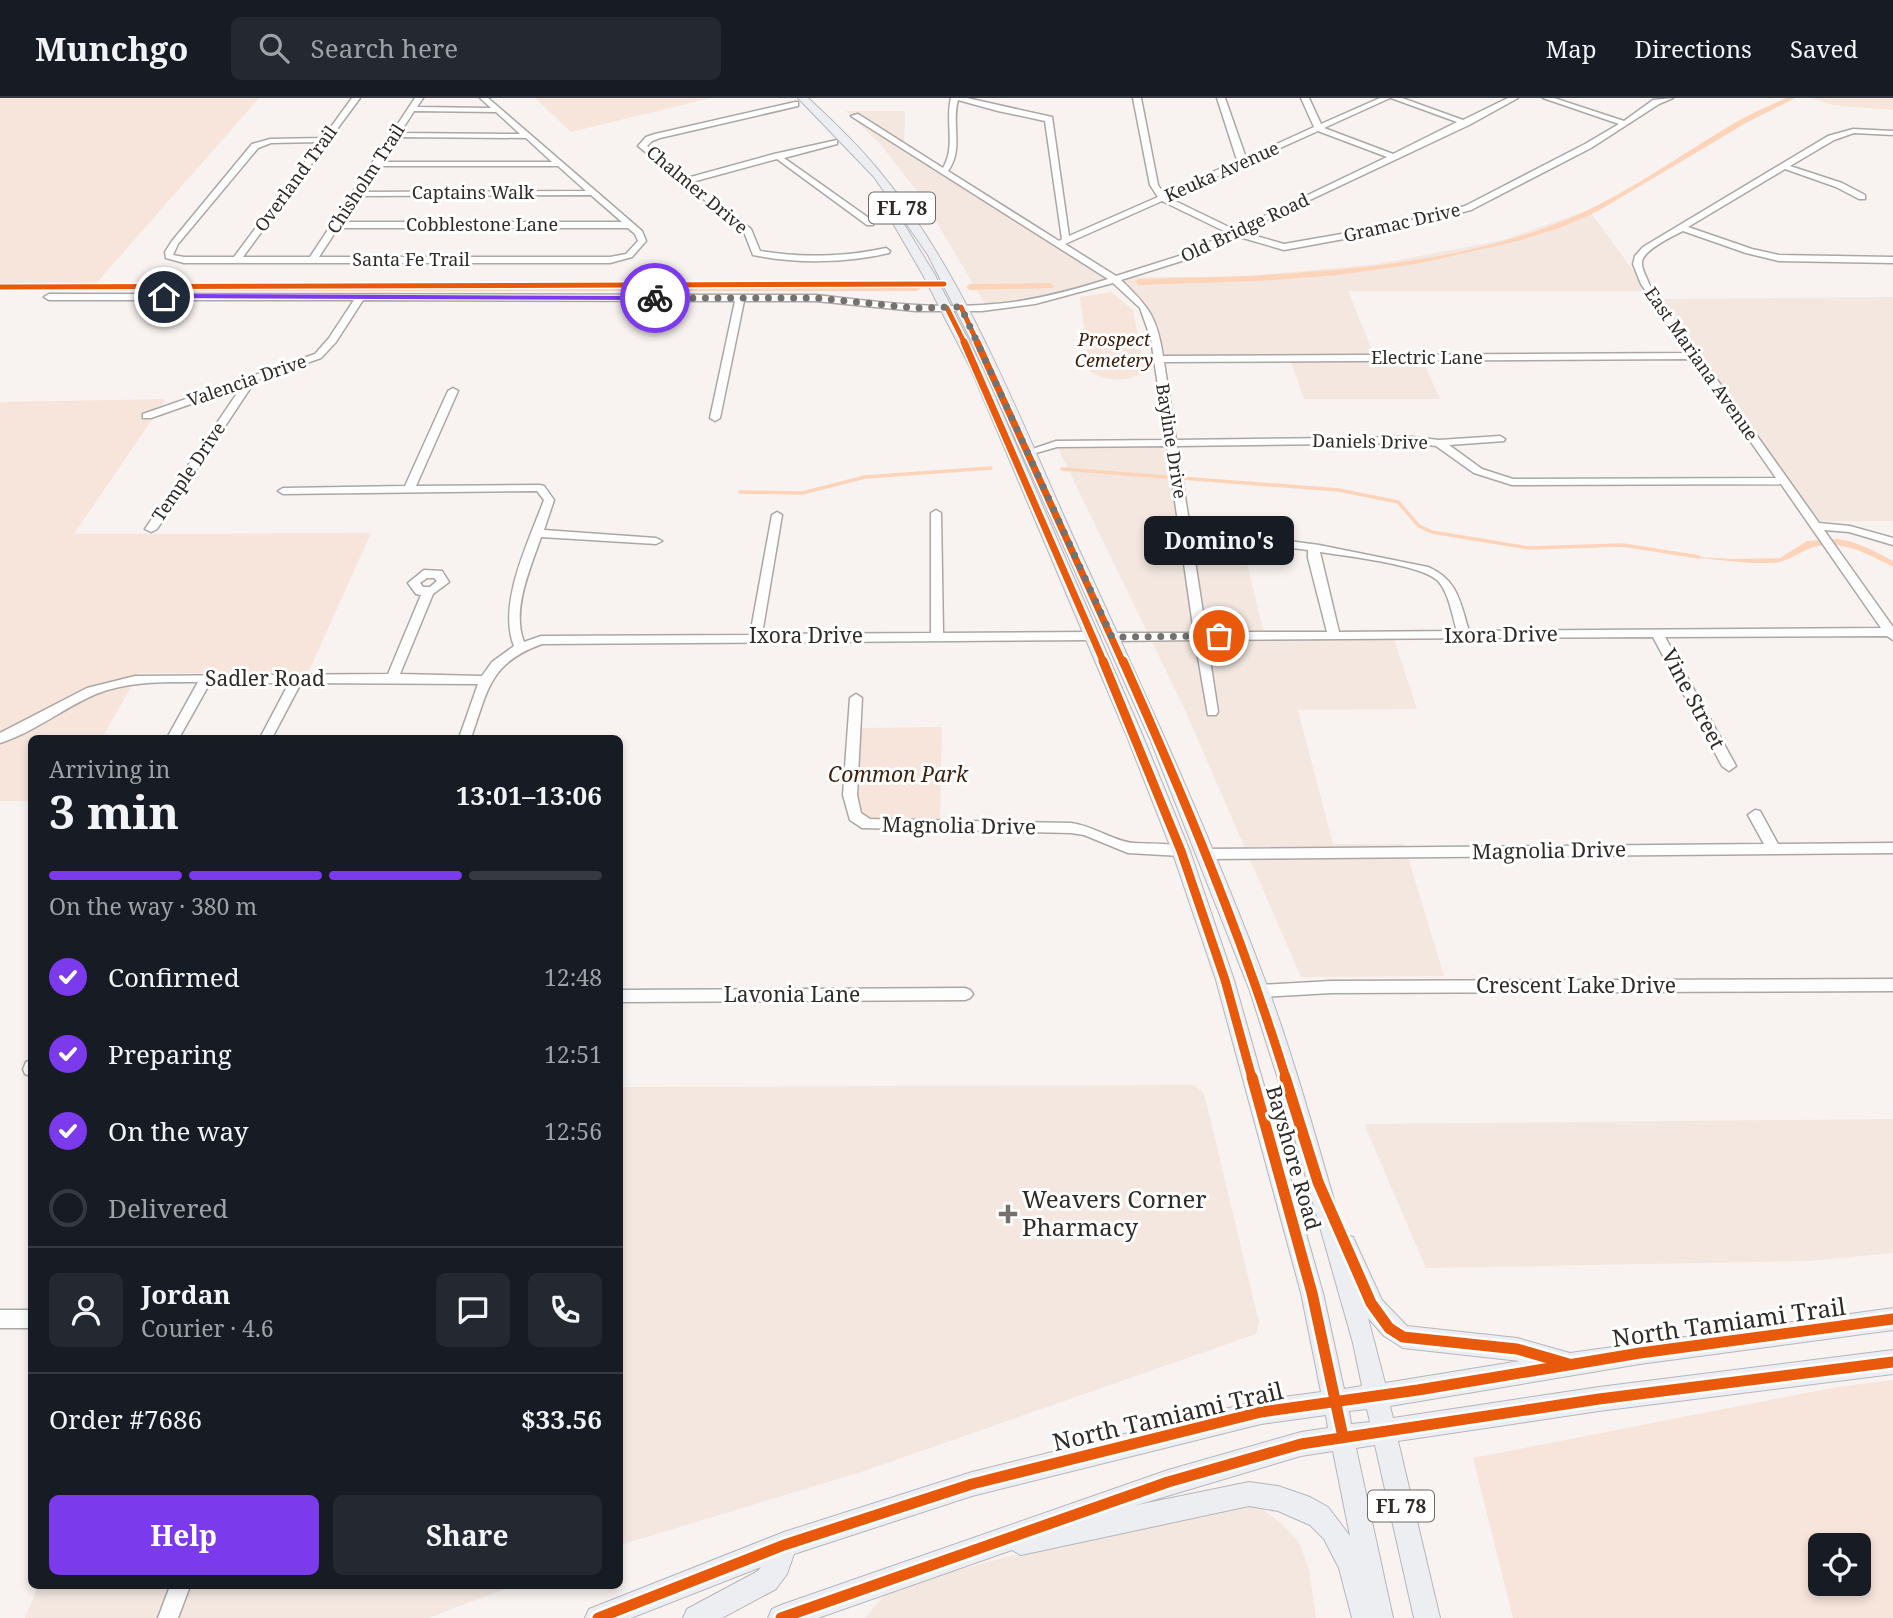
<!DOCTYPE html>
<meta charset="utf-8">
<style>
body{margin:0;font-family:"Noto Serif",serif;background:#242831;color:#f1f3f6;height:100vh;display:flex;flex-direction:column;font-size:26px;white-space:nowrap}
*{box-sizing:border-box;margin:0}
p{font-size:23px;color:#9ea1a6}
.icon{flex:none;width:38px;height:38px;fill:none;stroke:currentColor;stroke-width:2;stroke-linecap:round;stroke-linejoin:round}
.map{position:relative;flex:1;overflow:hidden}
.sheet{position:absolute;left:28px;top:637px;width:595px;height:854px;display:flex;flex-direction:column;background:#171b24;border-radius:10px;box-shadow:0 4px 10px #0003}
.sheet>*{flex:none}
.controls{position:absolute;left:1808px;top:1435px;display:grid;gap:14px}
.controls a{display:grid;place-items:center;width:63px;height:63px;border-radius:10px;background:#171b24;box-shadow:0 4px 10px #0003;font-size:35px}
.pin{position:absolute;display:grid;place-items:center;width:60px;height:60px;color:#fff;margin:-30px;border:4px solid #fff;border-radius:50%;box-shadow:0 2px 7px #0007}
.courier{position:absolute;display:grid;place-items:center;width:70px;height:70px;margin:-35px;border:5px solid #7c3aed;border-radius:50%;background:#fff;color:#222;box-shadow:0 2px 9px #0007}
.bubble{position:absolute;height:49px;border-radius:10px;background:#171b24;box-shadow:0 4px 10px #0003;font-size:23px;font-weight:700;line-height:49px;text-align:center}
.head em{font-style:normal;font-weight:700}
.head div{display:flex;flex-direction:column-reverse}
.head{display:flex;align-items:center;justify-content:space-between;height:119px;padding:0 21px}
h1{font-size:46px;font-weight:700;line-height:52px}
.bar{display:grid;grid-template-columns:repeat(4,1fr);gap:10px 7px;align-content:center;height:84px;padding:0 21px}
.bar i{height:9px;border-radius:5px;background:#363941}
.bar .selected{background:#7c3aed}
.bar p{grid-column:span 4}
.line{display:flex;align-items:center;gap:18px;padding:0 21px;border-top:2px solid #363941}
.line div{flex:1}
.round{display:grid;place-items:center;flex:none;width:74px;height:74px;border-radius:10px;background:#242831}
ol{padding:0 21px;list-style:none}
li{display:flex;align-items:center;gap:21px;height:77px}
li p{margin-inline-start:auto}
li .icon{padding:7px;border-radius:50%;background:#7c3aed;color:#fff;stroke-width:4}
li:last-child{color:#9ea1a6}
li i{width:38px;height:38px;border:4px solid #363941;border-radius:50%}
.action{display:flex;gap:14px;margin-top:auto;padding:14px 21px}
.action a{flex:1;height:80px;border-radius:10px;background:#7c3aed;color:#fff;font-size:28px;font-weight:700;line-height:80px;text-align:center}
.action a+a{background:#242831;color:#f1f3f6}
header{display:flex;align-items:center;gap:42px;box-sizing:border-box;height:98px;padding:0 35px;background:#171b24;border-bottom:2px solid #363941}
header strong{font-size:33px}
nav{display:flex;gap:38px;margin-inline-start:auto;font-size:24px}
.search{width:490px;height:63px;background:#242831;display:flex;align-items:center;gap:18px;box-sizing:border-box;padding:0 24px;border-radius:10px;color:#9ea1a6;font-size:26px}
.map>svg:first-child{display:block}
.built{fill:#f3e7e0}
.green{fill:#f7e5db;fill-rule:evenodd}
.water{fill:#fdd4ba}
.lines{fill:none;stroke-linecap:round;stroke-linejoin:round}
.stream{stroke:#fdd4ba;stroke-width:3.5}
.canal{fill:#fdd4ba;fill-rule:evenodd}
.minor-casing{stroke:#aba7a5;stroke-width:3}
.major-casing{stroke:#b5b6bc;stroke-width:2}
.minor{fill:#fefdfd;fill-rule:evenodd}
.major{fill:#edeef2;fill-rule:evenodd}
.cycleway-far3-casing{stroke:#fff;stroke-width:8}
.cycleway-far2-casing{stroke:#fff;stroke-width:10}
.cycleway-far1-casing{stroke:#fff;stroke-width:13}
.cycleway-casing{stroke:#fff;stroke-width:16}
.cycleway-far3{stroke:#e8590c;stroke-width:5}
.cycleway-far2{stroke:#e8590c;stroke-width:7}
.cycleway-far1{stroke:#e8590c;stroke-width:9}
.cycleway{stroke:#e8590c;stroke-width:11}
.route{fill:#7c3aed}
.done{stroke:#75716e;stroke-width:7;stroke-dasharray:0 12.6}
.poi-dot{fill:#75716e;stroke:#fff;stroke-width:2.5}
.labels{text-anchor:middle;stroke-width:6;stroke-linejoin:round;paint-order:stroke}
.far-street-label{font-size:18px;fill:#2e2b28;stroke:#fff}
.far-park-label{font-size:18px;font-style:italic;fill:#3d220e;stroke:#fff}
.shield{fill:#fff;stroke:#6d6b68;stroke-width:2}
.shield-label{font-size:19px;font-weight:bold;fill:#2e2b28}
.street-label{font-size:21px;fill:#2e2b28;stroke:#fff}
.park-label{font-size:21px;font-style:italic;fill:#3d220e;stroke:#fff}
.near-poi-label{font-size:24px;fill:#2e2b28;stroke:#fff;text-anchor:start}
.near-street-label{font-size:24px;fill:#2e2b28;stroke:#fff}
</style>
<header>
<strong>Munchgo</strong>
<div class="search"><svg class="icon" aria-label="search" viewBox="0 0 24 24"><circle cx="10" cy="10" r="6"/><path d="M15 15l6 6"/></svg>Search here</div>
<nav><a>Map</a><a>Directions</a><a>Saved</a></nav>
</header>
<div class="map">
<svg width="1893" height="1520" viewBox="0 0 1893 1520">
<rect width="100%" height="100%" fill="#f8f3f0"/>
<path class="built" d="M 846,13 L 905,13 L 904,46 L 1110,179 L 1237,179 L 1378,166 L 1503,142 L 1589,112 L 1648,193 L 1348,193 L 1374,257 L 1420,257 L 1440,301 L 1304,301 L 1289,258 L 1158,258 L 1150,225 L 1136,197 L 1110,179 L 1061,194 L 985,206 L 921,98 L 881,47 Z
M 1893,199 L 1893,423 L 1818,423 L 1659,201 Z
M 1169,341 L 1183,431 L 1240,436 L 1263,532 L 1391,532 L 1417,611 L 1298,612 L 1333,746 L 1404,746 L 1444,878 L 1301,879 L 1185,612 L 1054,342 Z
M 1194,987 L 1204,995 L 1259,1224 L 1256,1236 L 861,1374 L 620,1447 L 620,989 Z
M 1893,1021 L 1893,1155 L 1808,1163 L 1426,1170 L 1364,1026 Z
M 1251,1407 L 1259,1409 L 1281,1425 L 1299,1444 L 1309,1471 L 1316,1520 L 865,1520 L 888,1493 L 905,1487 L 1010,1458 Z
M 38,1488 L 512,1488 L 429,1520 L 25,1520 Z"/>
<path class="green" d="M 0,0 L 259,0 L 93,189 L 0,188 Z
M 535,0 L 711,0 L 571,34 Z
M 1810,0 L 1893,0 L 1893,12 L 1833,7 Z
M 1111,194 L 1133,212 L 1145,274 C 1126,284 1110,284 1090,274 L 1080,199 Z
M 166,301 L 74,436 L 371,435 L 308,575 L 139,575 L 102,640 L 32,640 L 31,703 L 0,703 L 0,304 Z
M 942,629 L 940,724 C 919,724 867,730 856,709 L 858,630 Z
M 1893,1282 L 1893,1520 L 1513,1520 L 1473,1360 L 1837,1289 ZM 1820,1447 L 1858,1447 L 1858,1486 L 1820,1486 Z"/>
<path class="water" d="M 1837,441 C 1857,443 1876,454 1893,463 L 1893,469 C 1866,455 1836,438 1806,452 C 1793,458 1785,465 1771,465 C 1739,466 1710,460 1678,458 L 1734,461 L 1780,460 L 1807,443 Z"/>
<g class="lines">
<path class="stream" d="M 1062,371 L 1339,392 L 1398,404 L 1419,428 L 1432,434 L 1529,450 L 1623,447 L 1699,459
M 740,394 L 802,395 L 865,379 L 991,370"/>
<path class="canal" d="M 1786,0 L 1795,0 L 1746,25 L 1598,113 L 1562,129 L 1518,143 L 1416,166 L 1337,177 L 1259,183 L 1139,187 L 1135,184 L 1139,181 C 1274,178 1442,174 1568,121 C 1628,96 1681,56 1738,23 C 1753,14 1770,8 1786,0 Z
M 1050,185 L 1054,188 L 1053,190 L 970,192 L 966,189 L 970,186 Z
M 0,187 L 917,187 L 921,190 L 917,193 L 0,193 Z"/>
<g class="minor-casing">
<path id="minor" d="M 352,0 L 360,0 L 243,159 L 310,159 L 415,0 L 423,0 L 417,9 L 491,10 L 480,0 L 488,0 L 642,133 L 646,143 L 632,159 L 610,165 L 184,165 L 166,160 L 165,154 L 172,143 L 252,46 L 270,41 L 323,40 ZM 414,13 L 496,14 L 520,36 L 400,35 ZM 397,39 L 526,40 L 552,64 L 381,64 ZM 320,44 L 234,159 L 184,159 L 173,157 L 178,146 L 258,50 L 271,45 ZM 378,68 L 558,68 L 586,93 L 362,94 ZM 591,97 L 622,124 L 342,124 L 359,98 ZM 338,130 L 628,130 L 635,136 L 638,143 L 626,156 L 610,159 L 319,159 Z
M 951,0 L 967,0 L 1052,19 L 1069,138 L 1158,99 L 1150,87 L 1133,0 L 1141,0 L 1158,87 L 1164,96 L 1239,62 L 1236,59 L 1217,0 L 1225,0 L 1246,60 L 1314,29 L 1301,0 L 1309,0 L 1321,26 L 1380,0 L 1390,0 L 1324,30 L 1393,56 L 1457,24 L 1391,0 L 1402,0 L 1463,22 L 1508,0 L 1518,0 L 1469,27 L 1242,134 L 1284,146 L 1393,127 L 1465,108 L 1585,46 L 1619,26 L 1543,0 L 1554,0 L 1624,23 L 1653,2 L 1673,0 L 1659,6 L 1591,50 L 1471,112 L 1393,132 L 1284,152 L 1236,138 L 1188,161 L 1121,182 C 1149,209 1157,219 1163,258 L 1689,255 L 1641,186 L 1633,166 L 1635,158 L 1643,149 L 1828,38 L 1853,31 L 1893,33 L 1893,37 L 1854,35 L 1834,42 L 1790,68 L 1842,85 L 1865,97 L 1865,101 L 1859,101 L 1836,89 L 1785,71 L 1688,129 L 1752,151 L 1779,157 L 1893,159 L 1893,165 L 1779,163 L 1746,155 L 1683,133 C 1673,138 1643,152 1642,164 C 1641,171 1647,179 1649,186 L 1819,425 L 1850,428 L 1893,440 L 1893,447 L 1849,434 L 1824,432 L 1893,529 L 1893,542 L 1887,538 L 1665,539 L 1736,668 L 1729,673 L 1722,668 L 1653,539 L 1207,542 L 1218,614 L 1216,617 L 1208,617 L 1195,542 L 1112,543 L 1106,539 L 1112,535 L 1194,535 L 1167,348 L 1057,349 L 1029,357 L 1024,354 L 1056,343 L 1166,342 L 1151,241 L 1140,210 L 1113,185 L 1035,206 L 982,213 L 915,213 L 816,203 L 744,203 L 720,320 L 715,323 L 710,320 L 735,203 L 363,202 L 336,244 L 321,260 L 255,283 L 157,431 L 151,434 L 145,431 L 242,288 L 151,320 L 143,320 L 143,316 L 315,256 L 329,240 L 354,202 L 49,202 L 44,199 L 49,196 L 816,197 C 871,203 926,211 982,207 C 1025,205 1067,194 1108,181 L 851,18 L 858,16 L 943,70 C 956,49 945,23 951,0 ZM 958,2 L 998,13 L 1045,23 L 1062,141 L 1059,143 L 948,73 C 964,51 951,26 958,2 ZM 1318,33 L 1387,59 L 1235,132 L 1169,100 ZM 1162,103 L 1228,135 L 1182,157 L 1116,178 L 1065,146 ZM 1693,261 L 1776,380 L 1513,381 L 1482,371 L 1449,347 L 1504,343 L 1505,341 L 1500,338 L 1439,342 L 1412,339 L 1176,342 L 1164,264 ZM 1412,345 L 1436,348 L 1474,375 L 1512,387 L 1781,386 L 1881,530 L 1469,533 C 1460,504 1458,482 1428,469 L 1319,447 L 1190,430 L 1177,348 ZM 1191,437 L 1308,452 L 1308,460 L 1327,534 L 1206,534 ZM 1320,454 C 1346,458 1418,466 1437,482 C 1449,494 1452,517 1457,533 L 1339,534 Z
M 795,4 L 798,4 L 798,8 L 660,40 L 652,43 L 647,48 L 687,80 L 774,56 L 837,42 L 837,46 L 784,60 L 873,123 L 873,127 L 867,127 L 777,61 L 692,84 L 751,131 L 760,153 C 800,160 846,159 886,150 L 890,153 L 889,155 C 847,165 796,166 753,157 L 744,134 L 638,48 L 646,39 L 655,36 Z
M 453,290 L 458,293 L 416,388 L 540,387 L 544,388 L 554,402 L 544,432 L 656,440 L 662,443 L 656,446 L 541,439 C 531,469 511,512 524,544 L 541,538 L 750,537 L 772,417 L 777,414 L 782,417 L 762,536 L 931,535 L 931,415 L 936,412 L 941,415 L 943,535 L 1093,534 L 1099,538 L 1093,542 L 542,546 C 489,565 488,592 471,640 L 459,640 L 478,586 L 301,585 L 272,640 L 260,640 L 289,585 L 210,585 L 179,640 L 167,640 L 198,584 C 164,584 128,583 96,596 C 63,610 35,634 0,645 L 0,635 L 87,590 L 135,578 L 388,576 L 421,497 L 416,496 L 408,485 L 424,472 L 442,473 L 449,484 L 433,496 L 400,576 L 482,578 L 492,564 L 514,548 C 497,506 529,443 544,402 L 537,393 L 283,396 L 278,393 L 283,390 L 405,388 L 448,293 ZM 427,480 L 434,480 L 437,483 L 430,489 L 423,489 L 420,485 Z
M 856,596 L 862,600 L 857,697 L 861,715 L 870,721 L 1071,725 C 1094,728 1115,744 1134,745 C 1148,746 1180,744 1188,753 L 1181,758 L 1128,755 L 1084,737 L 1071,735 L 862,730 L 850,722 L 843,697 L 850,600 Z
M 1755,712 L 1760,713 L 1778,746 L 1893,745 L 1893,755 L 1205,761 L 1198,756 L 1205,751 L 1764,746 L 1748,717 Z
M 1893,881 L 1893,893 L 1331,895 L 1259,899 L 1254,897 L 1251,893 L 1254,889 L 1259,887 L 1331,883 Z
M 965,890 L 970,892 L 973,896 L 970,900 L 965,902 L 620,904 L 620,892 Z
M 32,962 L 32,978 L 31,978 L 25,976 L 23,971 L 26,964 Z
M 0,1212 L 32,1212 L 32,1230 L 0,1230 Z
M 170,1488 L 190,1488 L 178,1520 L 158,1520 Z"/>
</g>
<g class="major-casing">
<path id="major" d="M 798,0 L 808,0 C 833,23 858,47 879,73 C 965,175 1020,322 1075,443 C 1143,591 1212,740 1269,893 C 1298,973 1320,1055 1344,1136 L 1353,1139 L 1382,1202 L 1407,1228 L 1517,1240 L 1570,1255 L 1893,1210 L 1893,1232 L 1640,1266 L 1390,1308 L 1393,1320 L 1599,1289 L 1893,1252 L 1893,1276 L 1599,1313 L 1398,1343 L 1440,1520 L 1414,1520 L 1375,1347 L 1356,1350 L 1393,1520 L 1352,1520 L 1339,1470 L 1324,1441 L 1310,1427 L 1278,1413 L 1249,1408 L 1021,1457 L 1012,1452 L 818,1520 L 768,1520 L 772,1511 L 781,1507 L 1168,1372 L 1301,1334 L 1328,1330 L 1326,1317 L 1261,1326 L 972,1398 L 794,1456 L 787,1476 L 776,1491 L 722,1520 L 683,1520 L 687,1511 L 758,1473 L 761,1469 L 631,1520 L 585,1520 L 589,1511 L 784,1434 L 972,1374 L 1261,1302 L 1321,1294 L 1301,1195 L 1216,882 L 1172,753 L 1126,636 L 971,271 L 923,177 L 887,115 L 888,113 L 896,113 L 935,177 L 983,271 L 1142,636 L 1190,753 L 1234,882 L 1323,1195 L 1344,1291 L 1362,1288 L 1353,1245 L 1277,978 L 1250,893 L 1150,641 L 974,248 L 928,157 L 874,79 ZM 1368,1220 L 1384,1238 L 1403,1250 L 1520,1263 L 1385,1285 ZM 1367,1311 L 1370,1324 L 1351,1326 L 1349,1313 ZM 1333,1353 L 1350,1438 L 1328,1409 L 1310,1399 L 1278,1388 L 1249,1384 L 1137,1407 L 1301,1358 Z"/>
</g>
<use href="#minor" class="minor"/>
<use href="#major" class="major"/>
<g class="cycleway-far3-casing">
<path id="cycleway-far3" d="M 0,189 L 944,186
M 961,209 L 978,246
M 947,210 L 965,246"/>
</g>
<g class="cycleway-far2-casing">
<path id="cycleway-far2" d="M 964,244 L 1104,565
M 977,244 L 1123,565"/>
</g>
<g class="cycleway-far1-casing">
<path id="cycleway-far1" d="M 1103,563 L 1181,753 L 1225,882 L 1252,980
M 1123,563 C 1184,699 1242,838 1286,980"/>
</g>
<g class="cycleway-casing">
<path id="cycleway" d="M 1252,979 L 1312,1195 L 1343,1339
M 1285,979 L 1318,1084 L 1371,1205 L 1389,1230 L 1403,1239 L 1517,1251 L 1569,1266
M 598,1520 L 784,1447 L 972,1386 L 1261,1314 L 1418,1292 L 1640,1255 L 1893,1221
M 781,1520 L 1168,1384 L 1301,1346 L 1599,1301 L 1893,1264"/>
</g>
<use href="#cycleway-far3" class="cycleway-far3"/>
<use href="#cycleway-far2" class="cycleway-far2"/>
<use href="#cycleway-far1" class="cycleway-far1"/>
<use href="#cycleway" class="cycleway"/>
</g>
<path class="route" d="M 164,196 L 655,198 L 659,200 L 655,202 L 161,200 Z"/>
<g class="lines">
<path class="done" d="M 655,200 L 816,200 L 915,210 L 961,209 L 1112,539 L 1219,538"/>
</g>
<path class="poi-dot" d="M1004.5 1105.5h7v7h7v7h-7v7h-7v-7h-7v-7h7z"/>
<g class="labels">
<g class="far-street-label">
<text transform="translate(1222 74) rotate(-24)" y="6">Keuka Avenue</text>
<text transform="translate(296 81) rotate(-54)" y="6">Overland Trail</text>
<text transform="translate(366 81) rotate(-57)" y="6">Chisholm Trail</text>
<text transform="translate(697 92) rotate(40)" y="6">Chalmer Drive</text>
<text x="473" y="101">Captains Walk</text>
<text transform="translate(1402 125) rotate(-13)" y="6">Gramac Drive</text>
<text x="482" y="133">Cobblestone Lane</text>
<text transform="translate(1245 130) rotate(-25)" y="6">Old Bridge Road</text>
<text x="411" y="168">Santa Fe Trail</text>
<text x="1427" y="266">Electric Lane</text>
<text transform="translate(1701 266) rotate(55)" y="6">East Mariana Avenue</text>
<text transform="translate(247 283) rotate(-19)" y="6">Valencia Drive</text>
<text transform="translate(1171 343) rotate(81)" y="6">Bayline Drive</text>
<text transform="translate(1370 344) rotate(1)" y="6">Daniels Drive</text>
<text transform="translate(189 374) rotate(-56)" y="6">Temple Drive</text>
</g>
<g class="far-park-label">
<text x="1114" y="248">Prospect<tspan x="1114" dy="21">Cemetery</tspan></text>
</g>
<g class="shield">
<rect x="869" y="94.5" width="66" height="31" rx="5"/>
<rect x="1368" y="1392.5" width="66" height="31" rx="5"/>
</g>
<g class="shield-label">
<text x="902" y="117">FL 78</text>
<text x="1401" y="1415">FL 78</text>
</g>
<g class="street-label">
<text transform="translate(1501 537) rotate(-1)" y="7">Ixora Drive</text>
<text x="806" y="545">Ixora Drive</text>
<text x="265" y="588">Sadler Road</text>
<text transform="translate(1693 601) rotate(62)" y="7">Vine Street</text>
<text transform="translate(959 728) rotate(1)" y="7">Magnolia Drive</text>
<text transform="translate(1549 753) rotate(-1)" y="7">Magnolia Drive</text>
<text x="1576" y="895">Crescent Lake Drive</text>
<text x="792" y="904">Lavonia Lane</text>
<text transform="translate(1293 1060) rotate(74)" y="7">Bayshore Road</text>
</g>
<g class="park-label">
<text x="898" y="684">Common Park</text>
</g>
<g class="near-poi-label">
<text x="1022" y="1110">Weavers Corner<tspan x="1022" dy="28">Pharmacy</tspan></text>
</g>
<g class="near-street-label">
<text transform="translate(1729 1225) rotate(-8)" y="8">North Tamiami Trail</text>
<text transform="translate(1168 1319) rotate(-13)" y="8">North Tamiami Trail</text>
</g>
</g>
</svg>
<div class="controls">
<a><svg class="icon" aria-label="locate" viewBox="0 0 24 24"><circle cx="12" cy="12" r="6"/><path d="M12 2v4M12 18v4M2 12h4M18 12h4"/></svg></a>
</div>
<div class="pin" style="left:1219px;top:538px;background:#ea580c"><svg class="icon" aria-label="bag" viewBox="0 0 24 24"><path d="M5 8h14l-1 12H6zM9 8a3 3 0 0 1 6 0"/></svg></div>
<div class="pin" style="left:164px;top:199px;background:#1f2937"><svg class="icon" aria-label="home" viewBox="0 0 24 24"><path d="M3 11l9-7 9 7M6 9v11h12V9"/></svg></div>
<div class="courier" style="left:655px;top:200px"><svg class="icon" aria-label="bike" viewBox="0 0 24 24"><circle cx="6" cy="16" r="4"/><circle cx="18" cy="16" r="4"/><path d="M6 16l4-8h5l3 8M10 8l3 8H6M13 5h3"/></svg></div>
<div class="bubble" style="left:1144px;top:418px;width:150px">Domino's</div>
<section class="sheet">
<div class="head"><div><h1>3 min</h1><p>Arriving in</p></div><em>13:01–13:06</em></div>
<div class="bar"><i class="selected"></i><i class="selected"></i><i class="selected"></i><i></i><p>On the way · 380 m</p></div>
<ol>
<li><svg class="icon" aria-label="check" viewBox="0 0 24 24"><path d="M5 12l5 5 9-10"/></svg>Confirmed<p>12:48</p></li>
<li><svg class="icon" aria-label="check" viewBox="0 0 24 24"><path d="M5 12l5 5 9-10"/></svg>Preparing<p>12:51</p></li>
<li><svg class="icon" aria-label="check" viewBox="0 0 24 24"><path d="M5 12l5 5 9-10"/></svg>On the way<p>12:56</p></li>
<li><i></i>Delivered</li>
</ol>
<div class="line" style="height:126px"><a class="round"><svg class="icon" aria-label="person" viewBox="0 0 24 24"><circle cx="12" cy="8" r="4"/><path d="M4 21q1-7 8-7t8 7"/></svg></a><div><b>Jordan</b><p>Courier · 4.6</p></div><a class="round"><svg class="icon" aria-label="chat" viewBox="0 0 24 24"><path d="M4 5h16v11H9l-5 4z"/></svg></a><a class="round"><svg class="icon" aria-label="phone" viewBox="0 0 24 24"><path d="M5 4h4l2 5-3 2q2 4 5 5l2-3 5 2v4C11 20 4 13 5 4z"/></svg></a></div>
<div class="line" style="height:91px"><div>Order #7686</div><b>$33.56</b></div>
<div class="action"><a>Help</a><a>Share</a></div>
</section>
</div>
